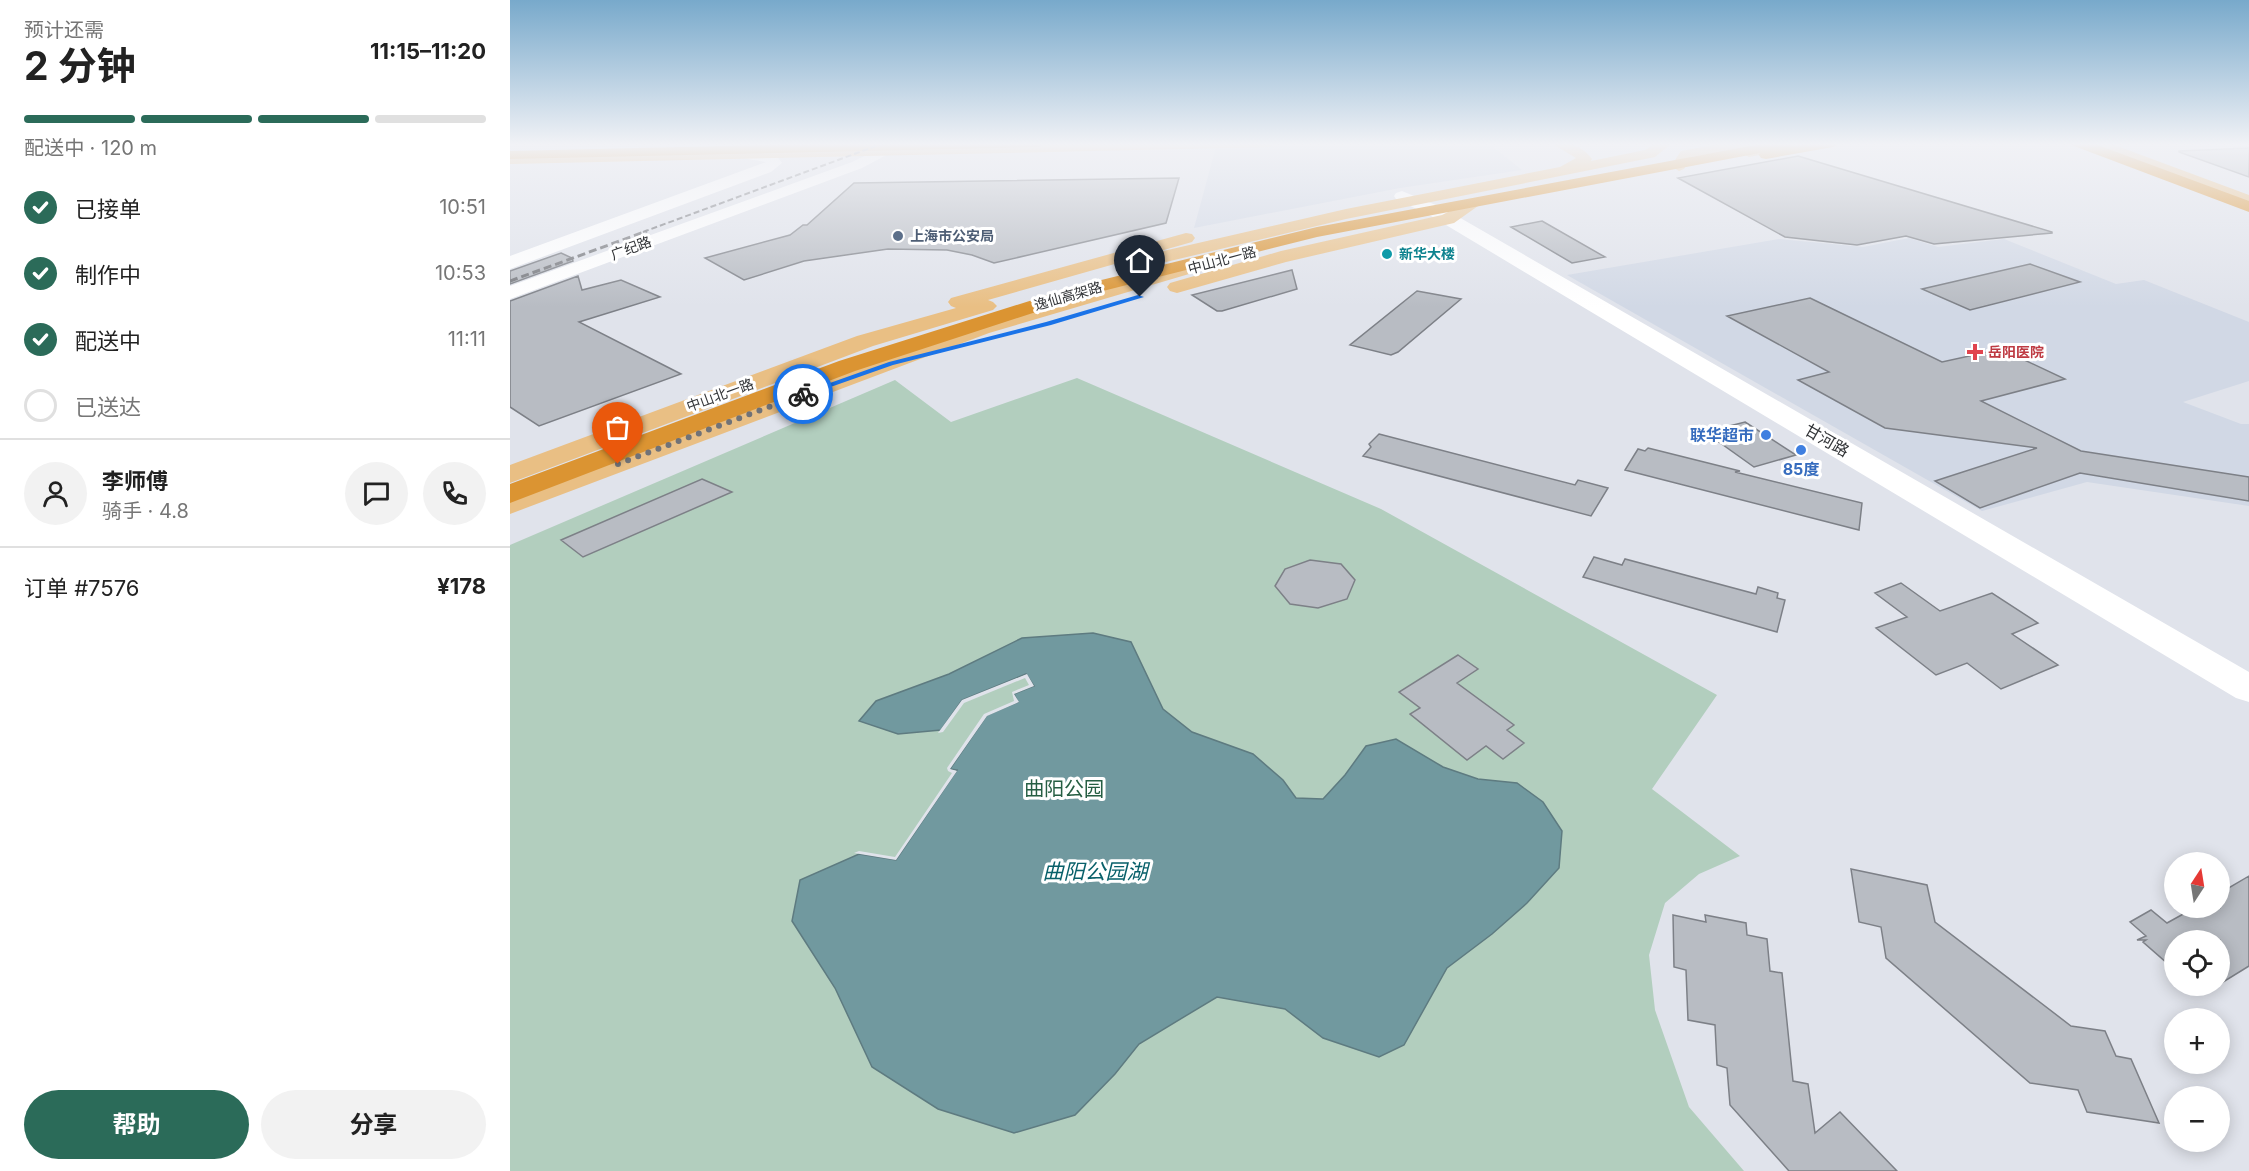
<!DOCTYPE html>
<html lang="zh">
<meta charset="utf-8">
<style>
body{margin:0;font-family:Inter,"Noto Sans SC",sans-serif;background:#f2f2f2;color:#222;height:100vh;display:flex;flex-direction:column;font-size:22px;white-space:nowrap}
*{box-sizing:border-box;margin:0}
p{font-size:20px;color:#767676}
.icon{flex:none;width:33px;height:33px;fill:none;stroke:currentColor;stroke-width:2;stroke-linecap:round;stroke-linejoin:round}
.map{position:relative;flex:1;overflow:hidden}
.side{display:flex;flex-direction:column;background:#fff;width:510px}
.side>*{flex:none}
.needle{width:39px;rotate:12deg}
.fabs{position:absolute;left:1654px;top:852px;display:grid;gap:12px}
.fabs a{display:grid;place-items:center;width:66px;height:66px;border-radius:50%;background:#fff;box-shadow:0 3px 15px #0003;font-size:30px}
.pin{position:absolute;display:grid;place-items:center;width:51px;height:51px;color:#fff;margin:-62px -26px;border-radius:50% 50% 50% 0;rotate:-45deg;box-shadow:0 0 6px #0007}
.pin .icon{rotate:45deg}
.courier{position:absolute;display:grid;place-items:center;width:60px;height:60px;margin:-30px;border:4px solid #1a73e8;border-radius:50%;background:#fff;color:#222;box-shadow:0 2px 8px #0007}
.overview em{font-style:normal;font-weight:700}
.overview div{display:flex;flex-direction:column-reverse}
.overview{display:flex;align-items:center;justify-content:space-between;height:102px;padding:0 24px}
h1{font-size:39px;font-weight:700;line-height:45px}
.bar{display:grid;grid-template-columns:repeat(4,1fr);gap:9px 6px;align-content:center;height:72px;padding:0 24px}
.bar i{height:8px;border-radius:4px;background:#e0e0e0}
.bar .on{background:#2b6b59}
.bar p{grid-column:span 4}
.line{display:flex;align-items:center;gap:15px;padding:0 24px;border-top:2px solid #e0e0e0}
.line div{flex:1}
.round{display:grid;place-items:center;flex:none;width:63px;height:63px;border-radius:32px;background:#f2f2f2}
ol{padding:0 24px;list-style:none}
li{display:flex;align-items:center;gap:18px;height:66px}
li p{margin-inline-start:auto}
li .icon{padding:6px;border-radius:50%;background:#2b6b59;color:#fff;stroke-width:4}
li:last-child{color:#767676}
li i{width:33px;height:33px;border:3px solid #e0e0e0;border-radius:50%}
.cta{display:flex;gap:12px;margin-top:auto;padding:12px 24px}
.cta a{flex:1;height:69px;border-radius:36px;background:#2b6b59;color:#fff;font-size:24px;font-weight:700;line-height:69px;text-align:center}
.cta a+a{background:#f2f2f2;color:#222}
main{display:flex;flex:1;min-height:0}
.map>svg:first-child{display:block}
.built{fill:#d1d8e5}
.green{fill:#b2cebe}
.water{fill:#71999f;stroke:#5e7b80;stroke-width:1.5}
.pier{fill:#e0e3eb}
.building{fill:#b8bcc3;stroke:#7d8087;stroke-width:1.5}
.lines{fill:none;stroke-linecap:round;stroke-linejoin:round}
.minor{fill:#fff;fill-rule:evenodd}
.major{fill:#e9bf84;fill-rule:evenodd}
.highway{fill:#db9432;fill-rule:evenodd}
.rail-far1{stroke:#75777c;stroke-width:2;stroke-dasharray:6 3;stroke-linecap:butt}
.rail{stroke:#75777c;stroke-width:3;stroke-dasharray:8 4;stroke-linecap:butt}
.route{fill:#1a73e8}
.done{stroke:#707277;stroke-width:6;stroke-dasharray:0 10.8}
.service-dot{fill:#5c6f8a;stroke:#fff;stroke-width:2}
.culture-dot{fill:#0f9aa8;stroke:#fff;stroke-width:2}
.health-dot{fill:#e0444e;stroke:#fff;stroke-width:2}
.shop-dot{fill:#3f7fe0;stroke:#fff;stroke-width:2}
.labels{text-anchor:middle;stroke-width:6;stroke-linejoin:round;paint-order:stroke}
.far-service-label{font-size:14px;font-weight:bold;fill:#4e5e75;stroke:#fff;text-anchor:start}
.far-street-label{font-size:14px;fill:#333538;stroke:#fff}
.far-culture-label{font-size:14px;font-weight:bold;fill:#0d838f;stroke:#fff;text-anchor:start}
.far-health-label{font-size:14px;font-weight:bold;fill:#be3a42;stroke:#fff;text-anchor:start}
.shop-label{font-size:16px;font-weight:bold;fill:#366cbe;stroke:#fff;text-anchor:end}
.street-label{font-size:16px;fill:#333538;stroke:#fff}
.near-park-label{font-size:20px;fill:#265e43;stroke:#fff}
.near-water-label{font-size:21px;font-style:italic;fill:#08606a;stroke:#fff}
</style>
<main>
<section class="side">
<div class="overview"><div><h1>2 分钟</h1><p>预计还需</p></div><em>11:15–11:20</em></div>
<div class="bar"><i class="on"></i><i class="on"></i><i class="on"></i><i></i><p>配送中 · 120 m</p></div>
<ol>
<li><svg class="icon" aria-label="check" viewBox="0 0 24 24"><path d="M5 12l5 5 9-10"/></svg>已接单<p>10:51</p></li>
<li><svg class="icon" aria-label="check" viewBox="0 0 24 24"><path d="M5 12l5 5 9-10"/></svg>制作中<p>10:53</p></li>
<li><svg class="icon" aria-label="check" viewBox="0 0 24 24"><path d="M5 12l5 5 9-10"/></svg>配送中<p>11:11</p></li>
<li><i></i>已送达</li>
</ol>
<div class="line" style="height:108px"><a class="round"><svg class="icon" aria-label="person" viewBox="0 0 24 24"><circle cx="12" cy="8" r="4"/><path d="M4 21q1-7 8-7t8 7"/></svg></a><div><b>李师傅</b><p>骑手 · 4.8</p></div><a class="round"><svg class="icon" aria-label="chat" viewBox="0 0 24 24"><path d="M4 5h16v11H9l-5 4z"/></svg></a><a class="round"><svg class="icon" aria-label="phone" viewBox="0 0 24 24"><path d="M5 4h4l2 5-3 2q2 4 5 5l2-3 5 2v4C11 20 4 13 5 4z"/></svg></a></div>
<div class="line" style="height:78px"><div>订单 #7576</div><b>¥178</b></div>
<div class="cta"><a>帮助</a><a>分享</a></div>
</section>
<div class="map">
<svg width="1739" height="1171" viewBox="0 0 1739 1171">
<rect width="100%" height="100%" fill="#e0e3eb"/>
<path class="built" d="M 879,143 L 978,143 L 1012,170 L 890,188 L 684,228 L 706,147 Z
M 1399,238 L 1428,247 L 1494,239 L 1606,284 L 1634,280 L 1739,322 L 1739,381 L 1673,402 L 1731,424 L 1739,424 L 1739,506 L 1577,482 L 1472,511 L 1057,275 L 1269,239 L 1353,247 Z"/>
<path class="green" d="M 567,378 L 871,509 L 1207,695 L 1142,789 L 1230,856 L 1189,874 L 1155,903 L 1139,955 L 1145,1010 L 1179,1107 L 1234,1171 L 0,1171 L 0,545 L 385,380 L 441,422 Z"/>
<path class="water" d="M 583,633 L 621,642 L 653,709 L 682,732 L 743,754 L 773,780 L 786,798 L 813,799 L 835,775 L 856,746 L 886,739 L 933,767 L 968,779 L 1007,783 L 1033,802 L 1052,831 L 1049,868 L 1017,903 L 982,934 L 937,968 L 894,1045 L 869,1057 L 813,1038 L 775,1009 L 707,997 L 629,1044 L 605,1074 L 565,1115 L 504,1133 L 428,1109 L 362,1067 L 325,988 L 282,921 L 290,880 L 349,854 L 386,860 L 447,770 L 440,769 L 477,715 L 508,702 L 504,694 L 524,686 L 516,674 L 452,700 L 431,730 L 388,734 L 349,721 L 366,701 L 439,674 L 512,638 Z"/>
<path class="pier" d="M 517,674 L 524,686 L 504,694 L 509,702 L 477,716 L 440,769 L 447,771 L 386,860 L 344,853 L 349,851 L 385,857 L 442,773 L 438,771 L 437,768 L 474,714 L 504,701 L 502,692 L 519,685 L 515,678 L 454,703 L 433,732 L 428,733 L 452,700 Z"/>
<path class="building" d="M 1739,148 L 1739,177 L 1669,152 L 1669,151 Z
M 1288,156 L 1542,232 L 1542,233 L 1424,244 L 1396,236 L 1347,245 L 1275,237 L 1168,178 Z
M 669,178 L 656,223 L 484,263 L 462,255 L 437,250 L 378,249 L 294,261 L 234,280 L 195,258 L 280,235 L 293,225 L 297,225 L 344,183 Z
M 1032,221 L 1095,257 L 1062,263 L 1001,227 Z
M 51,253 L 62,258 L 63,261 L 0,284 L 0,271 Z
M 1520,264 L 1570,282 L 1460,310 L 1412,289 Z
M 782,270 L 787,289 L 712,311 L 707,311 L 682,295 Z
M 68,276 L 72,290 L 111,280 L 150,297 L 69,322 L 171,374 L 29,426 L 0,407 L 0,301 Z
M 907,291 L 951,299 L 888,352 L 881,355 L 840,345 Z
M 1300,298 L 1432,362 L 1491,349 L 1555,379 L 1471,401 L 1571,451 L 1739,477 L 1739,501 L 1570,473 L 1470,508 L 1425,481 L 1527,448 L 1375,428 L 1288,380 L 1319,372 L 1217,316 Z
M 1235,422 L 1286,455 L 1244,467 L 1195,432 Z
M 869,434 L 1065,485 L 1068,480 L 1098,488 L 1081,516 L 853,456 L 861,447 L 859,444 Z
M 1138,448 L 1230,471 L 1225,472 L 1352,503 L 1349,530 L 1115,470 L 1128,449 L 1135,451 Z
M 192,479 L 222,492 L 73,557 L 51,540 Z
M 1084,557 L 1112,565 L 1115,559 L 1246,594 L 1248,587 L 1268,593 L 1267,598 L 1275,600 L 1267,632 L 1073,577 Z
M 800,560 L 831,564 L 845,580 L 837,599 L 808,608 L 780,604 L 765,586 L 775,569 Z
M 1391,583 L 1430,611 L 1482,593 L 1528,623 L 1502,634 L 1548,665 L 1491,689 L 1457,663 L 1426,675 L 1366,628 L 1397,617 L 1365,593 Z
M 948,655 L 968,669 L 947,683 L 1004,725 L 997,730 L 1014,743 L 993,759 L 976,746 L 957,760 L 900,714 L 910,708 L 889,692 Z
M 1341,869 L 1417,885 L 1425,922 L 1561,1026 L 1595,1031 L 1606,1056 L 1621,1059 L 1649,1123 L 1577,1112 L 1568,1090 L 1520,1083 L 1376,958 L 1371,927 L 1349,922 Z
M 1739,876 L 1739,966 L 1710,984 L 1710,940 L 1665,940 L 1665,970 L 1633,942 L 1636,940 L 1627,940 L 1636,936 L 1620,922 L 1641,910 L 1657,923 L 1684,908 L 1710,908 L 1710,893 Z
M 1163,915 L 1196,922 L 1195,915 L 1236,923 L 1237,935 L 1257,939 L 1260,971 L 1272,973 L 1283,1081 L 1298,1084 L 1305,1133 L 1330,1112 L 1387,1171 L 1279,1171 L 1220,1105 L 1217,1068 L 1207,1065 L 1205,1025 L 1178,1020 L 1176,970 L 1164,967 Z"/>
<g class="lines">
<path class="minor" d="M 381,143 L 399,143 L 352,168 L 0,299 L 0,286 L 342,162 Z
M 238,151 L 266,155 L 272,163 L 261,172 L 0,269 L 0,256 L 256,162 L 233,158 L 231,155 L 233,152 Z
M 892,191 L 933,208 L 1739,672 L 1739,702 L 1726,698 L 921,216 L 886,199 L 884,196 L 886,193 Z"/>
<path class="major" d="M 573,143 L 767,143 L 760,147 L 0,164 L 0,156 Z
M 1041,143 C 1058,143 1071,144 1082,159 L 1081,161 L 1135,150 L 1146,143 L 1162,143 L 1145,157 L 1140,158 L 836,219 L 656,262 L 649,260 L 646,256 L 649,252 L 836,209 L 1050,167 L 1066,158 Z
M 1215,143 L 1246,143 L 1239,147 L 1181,157 L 1174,169 L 1169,171 L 1161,166 L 1171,151 Z
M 1271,143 L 1301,143 L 1294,147 L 1239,157 L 1232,153 L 1234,150 Z
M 1579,143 L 1599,143 L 1739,195 L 1739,206 L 1581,146 Z
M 960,201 L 966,202 L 968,206 L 944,223 L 776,262 L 667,293 L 660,291 L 657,287 L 660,283 L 771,251 L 932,215 Z
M 676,233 L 682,234 L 685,238 L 682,242 L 478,300 L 483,302 L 487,306 L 483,310 L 363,346 L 0,483 L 0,465 L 347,336 L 446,308 L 441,306 L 438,302 L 441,298 Z
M 689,259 L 696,261 L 699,265 L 696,269 L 479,333 L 0,514 L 0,495 L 463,323 Z"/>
<path class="highway" d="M 344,143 L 536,143 L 529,147 L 0,159 L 0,151 Z
M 1256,143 L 1285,143 L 1283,146 L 1300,143 L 1330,143 L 1323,147 L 1256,159 L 1251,158 L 1249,155 L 1250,153 L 807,237 L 581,294 L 345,371 L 0,503 L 0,484 L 329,361 L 567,286 L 807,227 Z
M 1562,143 L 1582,143 L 1739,201 L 1739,212 L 1564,146 Z"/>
<path class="rail-far1" d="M 133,232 L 374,143"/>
<path class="rail" d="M 0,281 L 137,231"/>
</g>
<linearGradient id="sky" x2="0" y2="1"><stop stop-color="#78a9cb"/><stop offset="0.47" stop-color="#f1f2f6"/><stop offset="1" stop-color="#f1f2f6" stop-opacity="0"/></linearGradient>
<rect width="1739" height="307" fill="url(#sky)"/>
<path class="route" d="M 628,295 L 634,297 L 541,325 L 383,365 L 295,396 L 289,394 L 379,362 L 536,322 Z"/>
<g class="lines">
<path class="done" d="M 108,464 L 293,394"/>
</g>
<circle class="service-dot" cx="388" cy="236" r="6"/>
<circle class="culture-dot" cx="877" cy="254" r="6"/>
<path class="health-dot" d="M1462 343h6v6h6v6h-6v6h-6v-6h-6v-6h6z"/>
<g class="shop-dot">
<circle cx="1256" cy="435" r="6"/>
<circle cx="1291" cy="450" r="6"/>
</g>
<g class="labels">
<g class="far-service-label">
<text x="400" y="241">上海市公安局</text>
</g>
<g class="far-street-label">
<text transform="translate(121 248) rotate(-20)" y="5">广纪路</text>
<text transform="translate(712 260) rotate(-15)" y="5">中山北一路</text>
<text transform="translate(558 296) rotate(-16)" y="5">逸仙高架路</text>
<text transform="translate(210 395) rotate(-20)" y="5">中山北一路</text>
</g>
<g class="far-culture-label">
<text x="889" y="259">新华大楼</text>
</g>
<g class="far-health-label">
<text x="1478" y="357">岳阳医院</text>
</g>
<g class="shop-label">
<text x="1244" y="441">联华超市</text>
<text x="1291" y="475" text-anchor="middle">85度</text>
</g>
<g class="street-label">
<text transform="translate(1317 440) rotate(30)" y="6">甘河路</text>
</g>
<g class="near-park-label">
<text x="554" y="796">曲阳公园</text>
</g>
<g class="near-water-label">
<text x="585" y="879">曲阳公园湖</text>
</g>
</g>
</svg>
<div class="fabs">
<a><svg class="needle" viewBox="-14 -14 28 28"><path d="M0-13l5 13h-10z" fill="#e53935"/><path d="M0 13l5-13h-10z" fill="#767676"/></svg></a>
<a><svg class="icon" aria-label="locate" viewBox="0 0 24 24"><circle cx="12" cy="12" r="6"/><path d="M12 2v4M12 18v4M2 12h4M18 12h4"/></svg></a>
<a>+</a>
<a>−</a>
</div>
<div class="pin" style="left:108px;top:464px;background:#ea580c"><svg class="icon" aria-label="bag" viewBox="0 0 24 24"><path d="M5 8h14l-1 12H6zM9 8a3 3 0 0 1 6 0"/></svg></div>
<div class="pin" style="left:630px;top:297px;background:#1f2937"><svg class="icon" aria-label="home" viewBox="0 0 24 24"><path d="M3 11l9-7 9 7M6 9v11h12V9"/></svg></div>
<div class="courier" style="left:293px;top:394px"><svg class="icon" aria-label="bike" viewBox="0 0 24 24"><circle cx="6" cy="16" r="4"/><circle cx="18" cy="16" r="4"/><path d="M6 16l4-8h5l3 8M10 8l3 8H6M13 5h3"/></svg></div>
</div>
</main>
